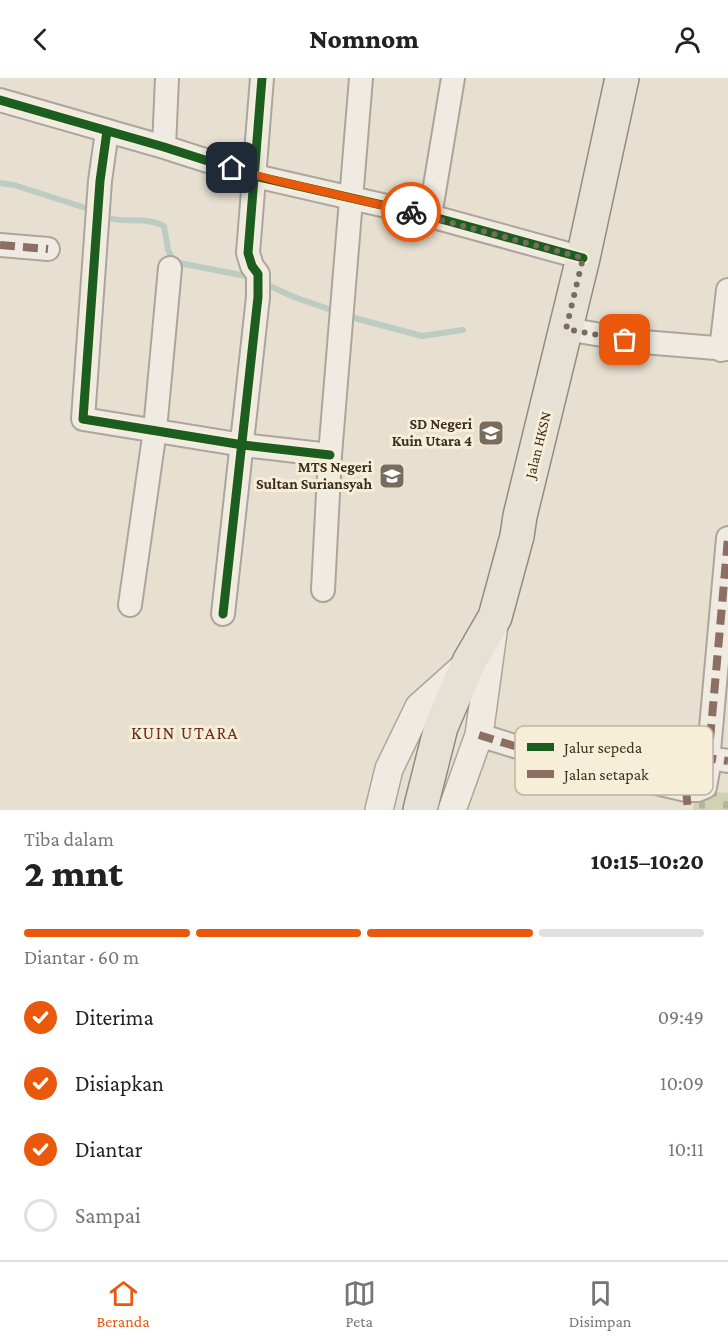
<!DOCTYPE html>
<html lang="id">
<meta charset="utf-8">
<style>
body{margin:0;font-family:"Crimson Pro",serif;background:#f6f6f6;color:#222;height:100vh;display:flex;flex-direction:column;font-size:22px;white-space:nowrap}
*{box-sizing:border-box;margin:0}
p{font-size:20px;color:#767676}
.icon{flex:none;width:33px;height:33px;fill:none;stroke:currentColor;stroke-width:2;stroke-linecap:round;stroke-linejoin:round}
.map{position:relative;height:732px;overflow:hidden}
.sheet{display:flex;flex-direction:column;background:#fff;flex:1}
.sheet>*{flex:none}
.pin{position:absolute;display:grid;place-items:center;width:51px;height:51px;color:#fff;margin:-26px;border-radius:12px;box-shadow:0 3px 9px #0006}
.courier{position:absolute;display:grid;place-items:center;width:60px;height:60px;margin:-30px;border:4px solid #ea580c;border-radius:50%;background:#fff;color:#222;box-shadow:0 2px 8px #0007}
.head em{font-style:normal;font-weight:800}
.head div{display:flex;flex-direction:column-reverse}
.head{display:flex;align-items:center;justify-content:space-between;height:102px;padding:0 24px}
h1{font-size:39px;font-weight:800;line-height:45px}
.bar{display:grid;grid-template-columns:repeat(4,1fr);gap:9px 6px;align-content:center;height:72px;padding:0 24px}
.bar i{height:8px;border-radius:4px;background:#e0e0e0}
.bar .active{background:#ea580c}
.bar p{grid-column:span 4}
ol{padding:0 24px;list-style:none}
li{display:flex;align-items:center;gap:18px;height:66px}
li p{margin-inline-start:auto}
li .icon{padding:6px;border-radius:50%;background:#ea580c;color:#fff;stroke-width:4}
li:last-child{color:#767676}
li i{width:33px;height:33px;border:3px solid #e0e0e0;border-radius:50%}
header{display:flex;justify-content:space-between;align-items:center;height:78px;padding:0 24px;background:#fff;font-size:27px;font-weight:800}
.tab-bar{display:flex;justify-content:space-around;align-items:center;height:84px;border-top:2px solid #e0e0e0;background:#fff;font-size:16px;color:#767676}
.tab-bar a{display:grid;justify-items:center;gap:3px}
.tab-bar .active{color:#ea580c}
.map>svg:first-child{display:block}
.cemetery{fill:url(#cemetery-stones)}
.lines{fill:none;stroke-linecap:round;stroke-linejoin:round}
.stream{stroke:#bcccc2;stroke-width:6}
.minor-casing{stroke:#ada599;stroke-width:26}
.tertiary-casing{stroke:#ada599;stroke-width:30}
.primary-casing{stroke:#928b80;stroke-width:36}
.minor{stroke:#efebe3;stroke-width:22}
.tertiary{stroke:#efebe3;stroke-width:27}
.primary{stroke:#e6e1d4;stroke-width:33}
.quiet{stroke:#8d6e63;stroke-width:8;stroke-dasharray:15 8;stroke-linecap:butt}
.cycleway-casing{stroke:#f7eed8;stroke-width:13}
.cycleway{stroke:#1b5e20;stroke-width:9}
.done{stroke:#786c5e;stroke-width:6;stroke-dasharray:0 10.8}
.route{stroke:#ea580c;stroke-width:8}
.labels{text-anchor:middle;stroke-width:6;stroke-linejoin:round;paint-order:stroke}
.poi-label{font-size:15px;font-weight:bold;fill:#3d2e20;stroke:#f7eed8;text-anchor:end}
.street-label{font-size:15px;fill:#3d2e20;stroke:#f7eed8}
.quarter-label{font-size:18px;letter-spacing:1.5px;fill:#6b2e1e;stroke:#f7eed8}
.key{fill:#f7eed8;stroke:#bfb4a1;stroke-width:1.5}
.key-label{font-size:16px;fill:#3d2e20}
</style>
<header><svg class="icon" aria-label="back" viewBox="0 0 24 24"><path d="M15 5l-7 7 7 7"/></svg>Nomnom<svg class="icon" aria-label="person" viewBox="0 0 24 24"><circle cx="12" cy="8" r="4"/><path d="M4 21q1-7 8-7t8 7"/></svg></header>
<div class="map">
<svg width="728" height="732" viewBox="0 0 728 732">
<defs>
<pattern id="cemetery-stones" width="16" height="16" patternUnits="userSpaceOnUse" patternTransform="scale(1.5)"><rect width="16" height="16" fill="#d1d1b3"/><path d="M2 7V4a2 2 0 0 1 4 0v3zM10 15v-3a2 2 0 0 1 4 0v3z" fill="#b4b49a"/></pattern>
</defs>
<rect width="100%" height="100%" fill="#e7e0d1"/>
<path class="cemetery" d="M 716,714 L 728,715 L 728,732 L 693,732 L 694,725 Z"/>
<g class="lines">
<path class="stream" d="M 0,105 L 14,107 L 92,132
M 103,139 C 123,146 146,138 164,148 L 168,172 L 174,184 L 251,199
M 263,205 L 294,219 L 337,234
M 347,238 L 422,258 L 463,252"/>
<g class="minor-casing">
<path id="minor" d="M 0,22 L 164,69 L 255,98 L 430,138 L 583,180
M 107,53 L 100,103 L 83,341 L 243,367 L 330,377
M 164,69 L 167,0
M 430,138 L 453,0
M 0,167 L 48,171
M 566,251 L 643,264 L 728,271
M 721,272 L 728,212
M 323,512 L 330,377 L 361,0
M 130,527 L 155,352 L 170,190
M 223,536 L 258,219 L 258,196 L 252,188 L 248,175 L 262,0
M 479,657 L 614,699 L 639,701 L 686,712 L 698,712 L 705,709 L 710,682 L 715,681 L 728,683
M 708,684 L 728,460"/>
</g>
<g class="tertiary-casing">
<path id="tertiary" d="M 379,732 L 389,691 L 419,629 L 467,586
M 452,732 L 479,657 L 494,547"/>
</g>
<g class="primary-casing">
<path id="primary" d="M 420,732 L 441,649 L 469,584 L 495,539 L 517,458 L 520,438 L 583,180 L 622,0"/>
</g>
<use href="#minor" class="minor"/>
<use href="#tertiary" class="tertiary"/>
<use href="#primary" class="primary"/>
<path class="quiet" d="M 0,167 L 48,171
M 479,657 L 614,699 L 639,701 L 686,712 L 698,712 L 705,709 L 710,682 L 715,681 L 728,683
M 708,684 L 728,460
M 686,712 L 688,732"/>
<g class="cycleway-casing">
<path id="cycleway" d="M 0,22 L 164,69 L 255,98 L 430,138 L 583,180
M 107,53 L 100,103 L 83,341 L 243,367 L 330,377
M 223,536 L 258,219 L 258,196 L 252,188 L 248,175 L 262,0"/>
</g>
<use href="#cycleway" class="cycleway"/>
</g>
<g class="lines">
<path class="done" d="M 411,134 L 583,180 L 566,251 L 625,262"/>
<path class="route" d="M 232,90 L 274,102 L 411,134"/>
</g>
<defs>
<g id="school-square" transform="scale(1.35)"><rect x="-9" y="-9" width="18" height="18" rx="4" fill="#786c5e" stroke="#f7eed8"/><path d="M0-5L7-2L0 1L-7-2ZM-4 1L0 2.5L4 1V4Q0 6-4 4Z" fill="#fff"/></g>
</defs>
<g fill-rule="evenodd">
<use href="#school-square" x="491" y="355"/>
<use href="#school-square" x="392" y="398"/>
</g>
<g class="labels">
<g class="poi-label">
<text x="472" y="351">SD Negeri<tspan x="472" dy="17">Kuin Utara 4</tspan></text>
<text x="372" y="394">MTS Negeri<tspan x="372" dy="17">Sultan Suriansyah</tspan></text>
</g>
<g class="street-label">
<text transform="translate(538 367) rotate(-76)" y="5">Jalan HKSN</text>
</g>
<g class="quarter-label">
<text x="185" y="661">KUIN UTARA</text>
</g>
</g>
<rect x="515" y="648" width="198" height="69" rx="9" class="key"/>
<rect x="527" y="665" width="27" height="8" fill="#1b5e20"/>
<rect x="527" y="692" width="27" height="8" fill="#8d6e63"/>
<g class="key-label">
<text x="564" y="675">Jalur sepeda</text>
<text x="564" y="702">Jalan setapak</text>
</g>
</svg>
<div class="pin" style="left:625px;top:262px;background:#ea580c"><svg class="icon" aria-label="bag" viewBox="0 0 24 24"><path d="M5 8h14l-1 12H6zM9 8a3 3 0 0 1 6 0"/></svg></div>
<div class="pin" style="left:232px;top:90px;background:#1f2937"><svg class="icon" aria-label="home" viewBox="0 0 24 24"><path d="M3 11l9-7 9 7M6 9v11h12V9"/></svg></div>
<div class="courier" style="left:411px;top:134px"><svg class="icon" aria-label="bike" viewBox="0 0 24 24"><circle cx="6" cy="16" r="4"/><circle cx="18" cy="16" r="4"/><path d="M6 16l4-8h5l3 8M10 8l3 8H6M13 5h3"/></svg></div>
</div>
<section class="sheet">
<div class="head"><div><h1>2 mnt</h1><p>Tiba dalam</p></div><em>10:15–10:20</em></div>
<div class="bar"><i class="active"></i><i class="active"></i><i class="active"></i><i></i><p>Diantar · 60 m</p></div>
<ol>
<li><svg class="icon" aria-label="check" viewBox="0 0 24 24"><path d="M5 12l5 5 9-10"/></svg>Diterima<p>09:49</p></li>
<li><svg class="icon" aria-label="check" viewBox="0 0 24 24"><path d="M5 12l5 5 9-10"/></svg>Disiapkan<p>10:09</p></li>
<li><svg class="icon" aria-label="check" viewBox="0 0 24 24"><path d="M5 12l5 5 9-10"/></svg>Diantar<p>10:11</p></li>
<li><i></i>Sampai</li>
</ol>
</section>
<nav class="tab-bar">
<a class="active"><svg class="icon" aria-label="home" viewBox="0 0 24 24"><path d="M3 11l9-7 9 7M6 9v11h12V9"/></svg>Beranda</a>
<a><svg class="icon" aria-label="map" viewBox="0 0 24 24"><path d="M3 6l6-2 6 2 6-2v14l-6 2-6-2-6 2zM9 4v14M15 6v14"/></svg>Peta</a>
<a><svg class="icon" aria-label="saved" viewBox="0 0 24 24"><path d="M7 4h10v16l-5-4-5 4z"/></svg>Disimpan</a>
</nav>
